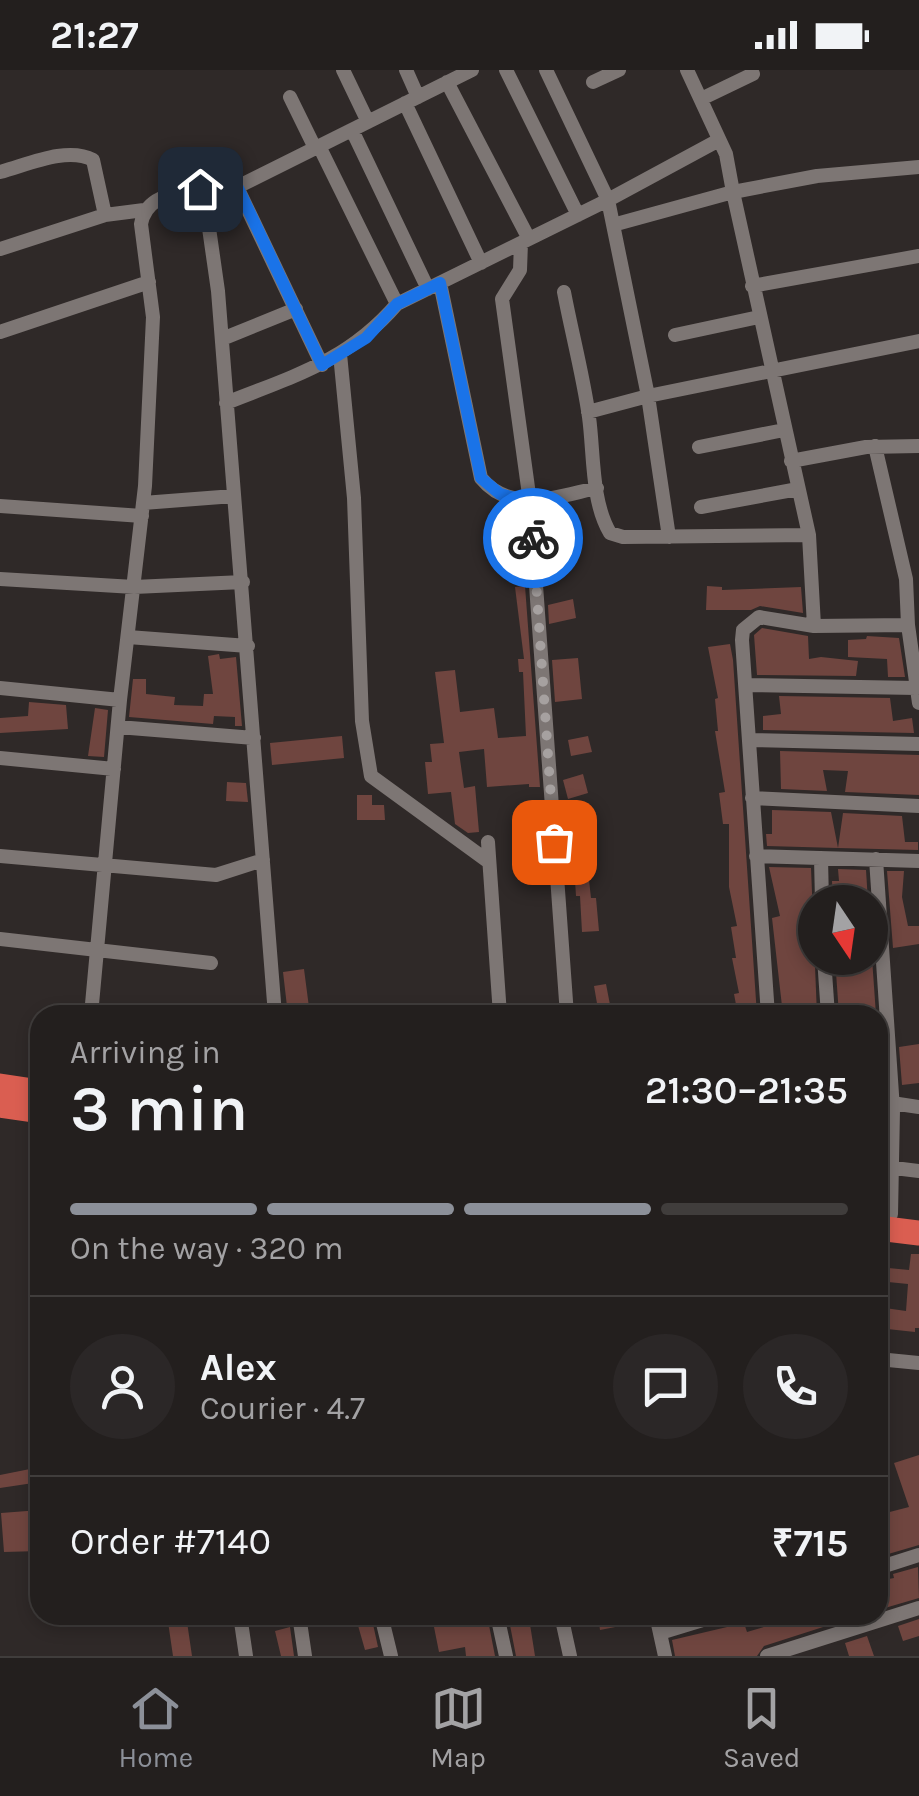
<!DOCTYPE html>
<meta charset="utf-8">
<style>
body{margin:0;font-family:Karla,sans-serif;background:#2b2727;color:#f1f3f6;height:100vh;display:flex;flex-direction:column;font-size:38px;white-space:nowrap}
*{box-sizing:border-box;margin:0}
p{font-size:32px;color:#a3a2a4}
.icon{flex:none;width:55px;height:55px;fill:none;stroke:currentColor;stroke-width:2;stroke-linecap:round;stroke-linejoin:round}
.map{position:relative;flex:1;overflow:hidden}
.drawer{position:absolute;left:30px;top:935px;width:858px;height:620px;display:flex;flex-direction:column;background:#231f1e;border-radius:30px;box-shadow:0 5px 15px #0003,0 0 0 2px #403d3c}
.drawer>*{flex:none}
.needle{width:65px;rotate:167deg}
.fabs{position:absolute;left:798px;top:815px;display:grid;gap:20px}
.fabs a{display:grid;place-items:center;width:90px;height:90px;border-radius:50%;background:#231f1e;box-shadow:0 5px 15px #0003,0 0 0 2px #403d3c;font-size:50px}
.pin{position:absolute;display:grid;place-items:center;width:85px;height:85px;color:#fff;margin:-42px;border-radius:20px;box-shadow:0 5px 15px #0006}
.courier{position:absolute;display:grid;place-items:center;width:100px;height:100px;margin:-50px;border:8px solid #1a73e8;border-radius:50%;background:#fff;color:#222;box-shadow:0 2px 12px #0007}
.headline em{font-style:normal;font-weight:600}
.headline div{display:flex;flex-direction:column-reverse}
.headline{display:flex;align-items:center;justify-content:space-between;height:170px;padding:0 40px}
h1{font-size:65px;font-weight:600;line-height:75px}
.bar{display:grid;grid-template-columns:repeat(4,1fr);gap:15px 10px;align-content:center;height:120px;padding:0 40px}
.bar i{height:12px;border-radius:8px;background:#403d3c}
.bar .current{background:#8c9099}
.bar p{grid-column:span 4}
.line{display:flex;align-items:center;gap:25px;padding:0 40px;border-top:2px solid #403d3c}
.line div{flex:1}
.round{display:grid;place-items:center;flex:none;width:105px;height:105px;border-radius:52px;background:#2b2727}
.status{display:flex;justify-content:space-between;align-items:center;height:70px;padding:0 50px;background:#231f1e;direction:ltr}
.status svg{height:28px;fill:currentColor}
.tabs{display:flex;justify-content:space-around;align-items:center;height:140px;border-top:2px solid #403d3c;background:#231f1e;font-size:28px;color:#a3a2a4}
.tabs a{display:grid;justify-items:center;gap:5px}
.tabs .current{color:#8c9099}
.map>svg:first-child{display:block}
.building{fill:#6f453f}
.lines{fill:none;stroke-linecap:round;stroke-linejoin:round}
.street{stroke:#7d7674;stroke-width:14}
.highway{stroke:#da5e51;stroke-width:25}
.done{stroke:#a6a1a0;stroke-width:10;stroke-dasharray:0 18}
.route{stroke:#1a73e8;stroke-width:12}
</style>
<div class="status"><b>21:27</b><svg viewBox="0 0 49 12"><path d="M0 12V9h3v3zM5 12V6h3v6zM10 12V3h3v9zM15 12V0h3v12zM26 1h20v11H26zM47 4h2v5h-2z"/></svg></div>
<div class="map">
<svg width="919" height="1586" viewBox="0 0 919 1586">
<rect width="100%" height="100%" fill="#2f2928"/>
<path class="building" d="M 525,516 L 540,717 L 529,717 L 529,714 L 487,717 L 484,679 L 459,682 L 464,718 L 475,716 L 479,762 L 468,763 L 455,754 L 451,722 L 428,724 L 425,692 L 432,692 L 430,674 L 444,673 L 435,602 L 455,600 L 460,642 L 494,638 L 498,668 L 526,666 L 523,602 L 519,602 L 518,589 L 524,589 L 515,517 Z
M 707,516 L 722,517 L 722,520 L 801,517 L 803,543 L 760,536 L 751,540 L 706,540 Z
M 573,529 L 576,548 L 549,554 L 548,535 Z
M 762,558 L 808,566 L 809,589 L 821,587 L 858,591 L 856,606 L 757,605 L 754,565 Z
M 867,566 L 899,568 L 905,607 L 888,607 L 887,589 L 848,587 L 848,570 L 866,569 Z
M 730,574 L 733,590 L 757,945 L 738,945 L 734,924 L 739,923 L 732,888 L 736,888 L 731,857 L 737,856 L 729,817 L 729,754 L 723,754 L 719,723 L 725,722 L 715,661 L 718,661 L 715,629 L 718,628 L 708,577 Z
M 219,584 L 220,589 L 236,587 L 242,656 L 235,656 L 235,647 L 214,646 L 213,654 L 129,647 L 133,609 L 146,609 L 146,624 L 175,627 L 174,635 L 203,636 L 204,624 L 213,624 L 208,586 Z
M 578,588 L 582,629 L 555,632 L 552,590 Z
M 779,626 L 890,628 L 893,651 L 912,648 L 914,663 L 763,660 L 763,646 L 781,644 Z
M 29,632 L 66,635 L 68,659 L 0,663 L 0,648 L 28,646 Z
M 95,638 L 108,640 L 104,687 L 88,686 Z
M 342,666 L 344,688 L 272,695 L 270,673 Z
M 588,666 L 592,682 L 571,686 L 568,670 Z
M 780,681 L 919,685 L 919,725 L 845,722 L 848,701 L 823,700 L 827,721 L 781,719 Z
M 583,704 L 588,723 L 568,729 L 563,710 Z
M 227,712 L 246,713 L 248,732 L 226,731 Z
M 357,725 L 372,725 L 372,735 L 384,735 L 385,750 L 357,750 Z
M 772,740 L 831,742 L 838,778 L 767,776 L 766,764 L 772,764 Z
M 843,743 L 902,746 L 905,772 L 918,772 L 918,780 L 838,778 Z
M 769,797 L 811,798 L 817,945 L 783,945 L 772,848 L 780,846 Z
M 838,799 L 866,800 L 868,832 L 833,832 L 832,811 L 839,811 Z
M 887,801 L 904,801 L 902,827 L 908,856 L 919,856 L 919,874 L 893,878 Z
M 589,810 L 591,828 L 596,828 L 599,861 L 582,862 L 580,826 L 576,826 L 575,811 Z
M 835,888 L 872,888 L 876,945 L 839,945 Z
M 304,899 L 310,945 L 288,945 L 283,902 Z
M 606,914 L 612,945 L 599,945 L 594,916 Z
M 919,974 L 919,1013 L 902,1015 L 899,977 Z
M 911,1184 L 919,1184 L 919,1258 L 915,1258 L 915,1262 L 878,1258 L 878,1237 L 906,1241 L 908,1214 L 878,1211 L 878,1197 L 909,1200 Z
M 919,1385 L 919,1475 L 878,1487 L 878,1445 L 909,1437 L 894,1393 Z
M 40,1397 L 40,1412 L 0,1418 L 0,1405 Z
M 40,1440 L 40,1481 L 4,1482 L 1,1443 Z
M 918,1497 L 919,1528 L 878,1540 L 878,1511 L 894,1508 L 893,1504 Z
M 167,1545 L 186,1545 L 192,1586 L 173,1586 Z
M 355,1545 L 371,1545 L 378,1577 L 365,1580 Z
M 442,1545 L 487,1545 L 495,1586 L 466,1586 L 465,1577 L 439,1582 L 432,1547 Z
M 508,1545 L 529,1548 L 535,1586 L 516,1586 Z
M 572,1545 L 646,1545 L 646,1551 L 600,1560 L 599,1553 L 575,1557 Z
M 771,1545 L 794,1545 L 796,1553 L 825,1545 L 847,1545 L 848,1549 L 764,1576 L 757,1586 L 675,1586 L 672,1570 L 744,1553 L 747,1562 L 774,1554 Z
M 919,1549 L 919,1566 L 903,1571 L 898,1556 Z
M 290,1557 L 294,1586 L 281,1586 L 275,1561 Z
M 867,1566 L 874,1586 L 849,1586 L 845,1573 Z"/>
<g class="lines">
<path class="street" d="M 343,0 L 368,52
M 406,0 L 418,27
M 506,0 L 578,145
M 546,0 L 608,130 L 648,326 L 669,467
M 447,12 L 529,169
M 593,12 L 619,0
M 290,27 L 315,78
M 701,29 L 753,4
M 405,33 L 481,193
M 352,60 L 428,219
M 319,76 L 397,234 L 608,130 L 719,70
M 919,97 L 817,106 L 733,122 L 809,465 L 814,556 L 908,555 L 919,633
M 0,102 C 27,95 67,76 93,90 L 105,145
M 237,117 L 322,295
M 205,133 L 472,0
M 620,153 L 733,122 L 726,84 L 687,0
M 521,173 L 520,200 L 502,229 L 530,432 L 567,945
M 0,179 L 105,145 L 144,140
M 440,213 L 481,408 C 511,445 558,426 597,418
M 752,216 L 919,186
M 564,222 C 572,264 583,305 589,347 C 594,383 591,431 610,463 L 623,467 L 809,465
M 0,262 L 149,212
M 675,265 L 759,247
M 222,269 L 296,239
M 340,284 L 354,428 L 362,651 L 371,706 L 489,792
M 226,333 C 294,306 348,291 397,234
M 588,342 L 648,326 L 919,271
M 875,376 L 906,509 L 908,555
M 699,377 L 784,360
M 791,391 L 866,377 L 919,376
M 143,433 L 234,426
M 0,436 L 142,446
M 701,437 L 798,419
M 0,509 L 134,517 L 243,512
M 128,567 L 248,576
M 747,615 L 916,618
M 0,618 L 120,630
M 118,657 L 254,668
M 749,670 L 919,674
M 0,688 L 114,699
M 752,728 L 919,736
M 488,772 L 500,945
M 0,786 L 216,805 L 263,790
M 756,786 L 919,791
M 821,788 L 822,832
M 876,789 L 893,1039 L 891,1144
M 0,869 L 211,893
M 824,888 L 828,945
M 91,945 L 120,630 L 145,416 L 153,247 L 141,154 C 146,127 170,125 194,118 L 204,123 L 218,221 L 275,945
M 768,945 L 742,570 L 743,560 L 759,547 L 814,556
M 892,1033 L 919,1037
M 878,1096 L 919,1101
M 878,1289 L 919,1293
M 878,1498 L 919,1485
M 240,1545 L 246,1586
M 299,1545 L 305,1586
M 381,1545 L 391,1586
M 497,1545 L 506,1586
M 561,1545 L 570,1586
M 656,1545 L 665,1586
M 660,1563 L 719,1545
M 767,1586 L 919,1538"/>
<path class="highway" d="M 0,1016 L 40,1022
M 0,1035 L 40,1041
M 878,1158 L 919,1163"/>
</g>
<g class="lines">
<path class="done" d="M 533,468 L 554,772"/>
<path class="route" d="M 200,119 L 205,132 L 237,116 L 322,295 L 366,268 L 397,234 L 440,213 L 481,408 L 500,424 L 530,432 L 533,468"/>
</g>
</svg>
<div class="fabs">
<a><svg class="needle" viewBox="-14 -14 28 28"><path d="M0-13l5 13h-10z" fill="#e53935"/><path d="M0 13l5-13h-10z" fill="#a3a2a4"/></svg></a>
</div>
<div class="pin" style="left:554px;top:772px;background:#ea580c"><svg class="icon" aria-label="bag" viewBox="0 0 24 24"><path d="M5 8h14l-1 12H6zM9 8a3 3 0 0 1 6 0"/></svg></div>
<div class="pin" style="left:200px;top:119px;background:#1f2937"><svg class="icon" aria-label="home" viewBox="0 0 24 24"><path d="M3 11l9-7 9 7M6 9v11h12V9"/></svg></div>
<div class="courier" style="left:533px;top:468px"><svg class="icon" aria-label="bike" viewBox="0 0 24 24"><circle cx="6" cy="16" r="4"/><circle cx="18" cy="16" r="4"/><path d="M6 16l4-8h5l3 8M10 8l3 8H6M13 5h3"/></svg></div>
<section class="drawer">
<div class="headline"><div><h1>3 min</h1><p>Arriving in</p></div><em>21:30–21:35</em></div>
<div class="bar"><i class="current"></i><i class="current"></i><i class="current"></i><i></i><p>On the way · 320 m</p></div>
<div class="line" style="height:180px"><a class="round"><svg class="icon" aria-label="person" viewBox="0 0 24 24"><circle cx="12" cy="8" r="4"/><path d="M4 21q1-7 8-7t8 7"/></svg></a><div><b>Alex</b><p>Courier · 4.7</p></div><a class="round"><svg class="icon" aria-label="chat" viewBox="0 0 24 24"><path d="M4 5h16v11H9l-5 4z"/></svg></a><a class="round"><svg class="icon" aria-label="phone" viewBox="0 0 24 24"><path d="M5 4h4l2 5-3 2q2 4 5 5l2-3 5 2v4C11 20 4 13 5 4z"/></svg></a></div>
<div class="line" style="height:130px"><div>Order #7140</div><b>₹715</b></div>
</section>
</div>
<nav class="tabs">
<a class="current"><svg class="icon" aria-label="home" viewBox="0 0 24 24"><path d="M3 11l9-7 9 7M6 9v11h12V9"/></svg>Home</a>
<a><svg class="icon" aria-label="map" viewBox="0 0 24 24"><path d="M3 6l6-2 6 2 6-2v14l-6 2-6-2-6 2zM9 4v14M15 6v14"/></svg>Map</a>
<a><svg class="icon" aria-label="saved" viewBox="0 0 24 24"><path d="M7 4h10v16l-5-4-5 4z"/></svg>Saved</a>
</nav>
